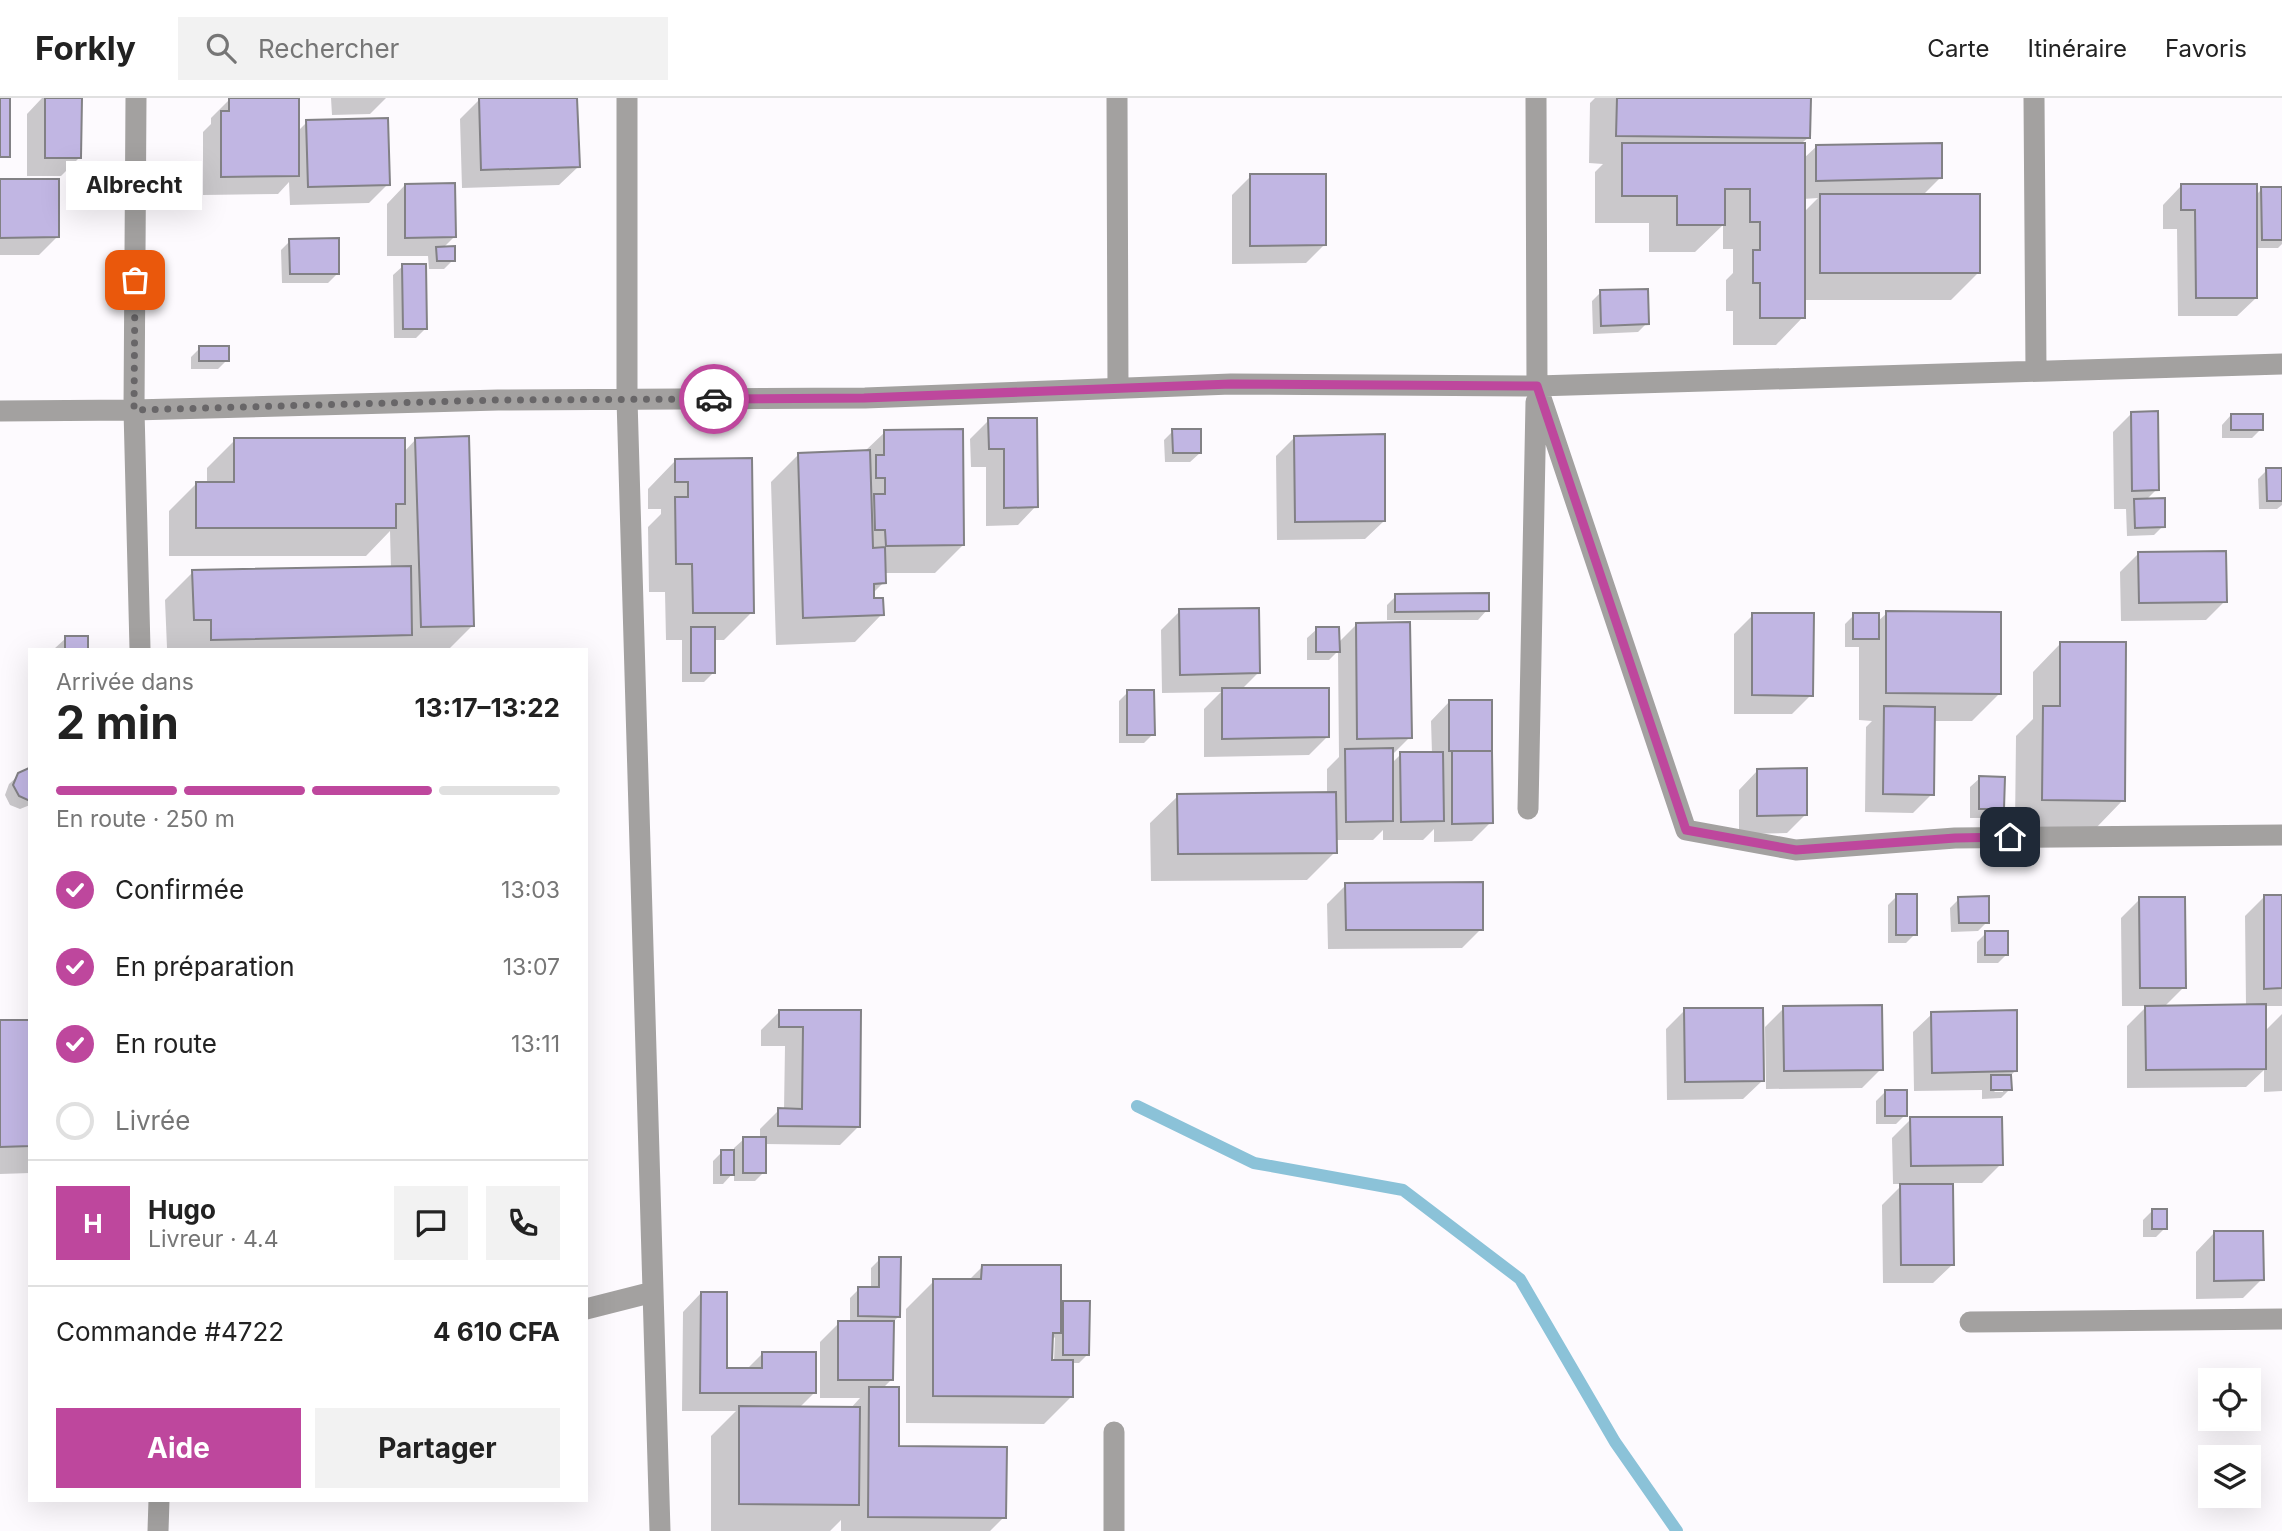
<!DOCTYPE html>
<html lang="fr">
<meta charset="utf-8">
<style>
body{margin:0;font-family:Inter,sans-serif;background:#f2f2f2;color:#222;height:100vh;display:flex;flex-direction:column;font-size:26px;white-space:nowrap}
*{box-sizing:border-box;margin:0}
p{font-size:23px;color:#767676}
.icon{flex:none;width:38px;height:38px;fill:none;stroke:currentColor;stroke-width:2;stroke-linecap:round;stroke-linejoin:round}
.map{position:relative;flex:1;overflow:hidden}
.side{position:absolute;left:28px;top:550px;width:560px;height:854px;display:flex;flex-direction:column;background:#fff;border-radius:0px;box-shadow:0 7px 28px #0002}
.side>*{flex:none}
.fabs{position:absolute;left:2198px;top:1270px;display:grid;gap:14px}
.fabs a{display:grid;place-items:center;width:63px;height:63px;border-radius:0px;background:#fff;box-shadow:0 7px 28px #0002;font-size:35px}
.pin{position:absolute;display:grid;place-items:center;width:60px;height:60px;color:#fff;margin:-30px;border-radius:14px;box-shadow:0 4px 10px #0006}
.courier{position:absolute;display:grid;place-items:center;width:70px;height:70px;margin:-35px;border:5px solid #be479d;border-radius:50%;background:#fff;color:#222;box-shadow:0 2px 9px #0007}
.bubble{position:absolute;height:49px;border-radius:0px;background:#fff;box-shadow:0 7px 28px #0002;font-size:23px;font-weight:700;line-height:49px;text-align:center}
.head em{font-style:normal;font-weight:700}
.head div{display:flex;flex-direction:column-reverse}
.head{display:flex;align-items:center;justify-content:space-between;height:119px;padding:0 28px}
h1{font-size:46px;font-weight:700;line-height:52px}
.bar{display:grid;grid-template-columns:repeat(4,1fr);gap:10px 7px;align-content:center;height:84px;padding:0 28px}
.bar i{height:9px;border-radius:5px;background:#e0e0e0}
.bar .active{background:#be479d}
.bar p{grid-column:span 4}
.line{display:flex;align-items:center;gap:18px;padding:0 28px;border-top:2px solid #e0e0e0}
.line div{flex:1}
.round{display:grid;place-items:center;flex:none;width:74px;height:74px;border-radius:0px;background:#f2f2f2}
ol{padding:0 28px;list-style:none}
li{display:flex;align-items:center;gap:21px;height:77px}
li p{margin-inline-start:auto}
li .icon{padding:7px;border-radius:50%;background:#be479d;color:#fff;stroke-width:4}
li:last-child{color:#767676}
li i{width:38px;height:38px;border:4px solid #e0e0e0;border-radius:50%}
.action{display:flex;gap:14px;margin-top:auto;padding:14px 28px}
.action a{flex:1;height:80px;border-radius:0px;background:#be479d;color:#fff;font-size:28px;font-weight:700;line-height:80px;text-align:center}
.action a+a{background:#f2f2f2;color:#222}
header{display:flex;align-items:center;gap:42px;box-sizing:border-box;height:98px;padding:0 35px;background:#fff;border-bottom:2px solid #e0e0e0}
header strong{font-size:33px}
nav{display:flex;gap:38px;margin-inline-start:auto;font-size:24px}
.search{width:490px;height:63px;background:#f2f2f2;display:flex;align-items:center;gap:18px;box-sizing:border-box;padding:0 24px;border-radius:0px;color:#767676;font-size:26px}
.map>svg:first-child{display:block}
.shadow{fill:#0003;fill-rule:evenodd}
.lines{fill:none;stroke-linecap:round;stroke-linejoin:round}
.stream{stroke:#8bc2d8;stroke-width:12}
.building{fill:#c1b6e3;stroke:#828185;stroke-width:2}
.street{stroke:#a3a1a0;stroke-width:21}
.done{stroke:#686668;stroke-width:7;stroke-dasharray:0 12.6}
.route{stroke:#be479d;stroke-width:9}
</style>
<header>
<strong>Forkly</strong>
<div class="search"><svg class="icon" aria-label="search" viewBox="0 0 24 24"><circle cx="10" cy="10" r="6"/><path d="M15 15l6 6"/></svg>Rechercher</div>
<nav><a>Carte</a><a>Itinéraire</a><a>Favoris</a></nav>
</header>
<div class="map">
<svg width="2282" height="1433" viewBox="0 0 2282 1433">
<rect width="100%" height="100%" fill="#fdfafe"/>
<path class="shadow" d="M 42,0 L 80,0 L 80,59 L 61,78 L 27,78 L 27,16 Z
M 331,0 L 386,0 L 370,16 L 332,17 Z
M 575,0 L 578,69 L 559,87 L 462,90 L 460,21 L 479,2 Z
M 1595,0 L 1809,0 L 1808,40 L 1803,44 L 1803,61 L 1817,48 L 1941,79 L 1922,98 L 1979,174 L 1951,202 L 1803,202 L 1803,219 L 1776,247 L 1733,247 L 1733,213 L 1726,213 L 1726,182 L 1733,175 L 1733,151 L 1723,151 L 1723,127 L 1695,154 L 1649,154 L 1649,125 L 1595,125 L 1595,74 L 1603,66 L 1589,65 L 1590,5 ZM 1818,100 L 1803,115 L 1803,101 Z
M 230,1 L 297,34 L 307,24 L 388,86 L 369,105 L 290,107 L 289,84 L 278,96 L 203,97 L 203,34 L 211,26 L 211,20 Z
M 1251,78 L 1325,146 L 1306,165 L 1232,166 L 1232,97 Z
M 0,83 L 58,138 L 39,157 L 0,157 Z
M 405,87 L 454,139 L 443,150 L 453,162 L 444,171 L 429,171 L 428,158 L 387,158 L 387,106 Z
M 2181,88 L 2256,97 L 2262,91 L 2282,90 L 2282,146 L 2278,150 L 2256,150 L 2256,200 L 2237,218 L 2178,218 L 2177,131 L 2163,131 L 2163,107 Z
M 290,143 L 338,175 L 328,185 L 282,185 L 281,152 Z
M 403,168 L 425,231 L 416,240 L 394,240 L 393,177 Z
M 1601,194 L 1647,225 L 1638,234 L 1593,236 L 1592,203 Z
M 200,250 L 227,262 L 218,271 L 191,271 L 191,259 Z
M 2132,315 L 2157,391 L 2146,402 L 2163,428 L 2154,437 L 2127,438 L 2126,411 L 2114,411 L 2113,334 Z
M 2231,317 L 2261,331 L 2252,340 L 2222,340 L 2222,327 Z
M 989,322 L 1036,408 L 1018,427 L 986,428 L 986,369 L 971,369 L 970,341 Z
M 1173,333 L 1200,355 L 1190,364 L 1165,364 L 1164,342 Z
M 885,334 L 963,447 L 935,475 L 884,475 L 884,484 L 873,495 L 873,502 L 882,516 L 855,544 L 776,547 L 771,384 L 799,356 L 864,354 Z
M 1295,339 L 1384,423 L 1365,441 L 1277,442 L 1276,358 Z
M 416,341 L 473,527 L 449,551 L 167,550 L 165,502 L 193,474 L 391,470 L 390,433 L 366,458 L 169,458 L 169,413 L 197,385 L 207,385 L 207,370 L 235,342 L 403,355 Z
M 750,362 L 752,514 L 724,542 L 713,542 L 713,575 L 704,584 L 682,584 L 682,542 L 666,542 L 665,494 L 649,494 L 648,429 L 661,416 L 661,411 L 648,411 L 648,391 L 675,363 Z
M 2267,372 L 2282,372 L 2282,407 L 2277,411 L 2259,411 L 2258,381 Z
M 2139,455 L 2225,503 L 2206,522 L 2121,523 L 2120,474 Z
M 1396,498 L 1487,512 L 1478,522 L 1387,522 L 1387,507 Z
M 1180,513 L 1258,575 L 1241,592 L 1327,639 L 1309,657 L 1204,659 L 1204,611 L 1221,594 L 1162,595 L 1161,532 Z
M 1887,515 L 2000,595 L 1972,623 L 1933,623 L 1932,696 L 1913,715 L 1865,714 L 1866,629 L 1872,623 L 1859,622 L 1859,549 L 1845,549 L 1845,526 L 1854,517 L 1877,524 Z
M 1753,517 L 1811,597 L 1792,616 L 1734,616 L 1734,536 Z
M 1357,526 L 1410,639 L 1391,658 L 1391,666 L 1401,656 L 1432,656 L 1431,623 L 1449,604 L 1491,724 L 1472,743 L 1434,744 L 1434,731 L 1423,742 L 1383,742 L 1383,732 L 1373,742 L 1335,742 L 1335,754 L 1307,782 L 1151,783 L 1150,725 L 1178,698 L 1327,696 L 1327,671 L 1339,659 L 1338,553 L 1329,562 L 1307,562 L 1307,540 L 1317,531 L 1338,545 Z
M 66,540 L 86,540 L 86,551 L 54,551 Z
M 2060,546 L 2123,702 L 2096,730 L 2015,729 L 2016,638 L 2033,621 L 2033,574 Z
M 1128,594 L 1153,636 L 1144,645 L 1119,645 L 1119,603 Z
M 30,672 L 30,707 L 20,711 L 10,707 L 5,697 L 9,686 L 19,677 Z
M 1757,673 L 1806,716 L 1787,735 L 1739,736 L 1739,692 Z
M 1980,680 L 2002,711 L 1993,720 L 1970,720 L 1970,689 Z
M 1346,787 L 1481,831 L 1462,850 L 1328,851 L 1327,806 Z
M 1897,798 L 1915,836 L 1906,845 L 1888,845 L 1888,807 Z
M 2282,798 L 2282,908 L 2264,908 L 2264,934 L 2282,916 L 2282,993 L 2264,994 L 2264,972 L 2246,989 L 2127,990 L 2127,928 L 2147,908 L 2122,908 L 2121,820 L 2140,801 L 2184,889 L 2164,909 L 2246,908 L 2245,818 L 2264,799 Z
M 1959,801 L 1987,824 L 1978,833 L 1951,834 L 1950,810 Z
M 1986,835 L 2007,856 L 1998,865 L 1977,865 L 1977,844 Z
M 1784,910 L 1881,971 L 1862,990 L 1766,991 L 1765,929 Z
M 1685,912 L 1762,983 L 1743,1001 L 1667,1002 L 1666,931 Z
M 779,914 L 859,914 L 859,1028 L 840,1047 L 764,1046 L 764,1074 L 755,1083 L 734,1083 L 734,1074 L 723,1086 L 713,1086 L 713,1063 L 722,1054 L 734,1054 L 734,1050 L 744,1041 L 760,1041 L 760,1031 L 779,1012 L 784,1012 L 785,948 L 761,948 L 761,932 Z
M 1932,916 L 2015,973 L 2010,978 L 2010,991 L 2001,1000 L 1982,1001 L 1982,992 L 1914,993 L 1913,934 ZM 2003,990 L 2003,994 L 1994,994 L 1997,991 Z
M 30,923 L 30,1075 L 0,1076 L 0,924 Z
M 1885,994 L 1905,1017 L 1896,1026 L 1876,1026 L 1876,1003 Z
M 1911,1021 L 2001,1066 L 1982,1085 L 1951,1085 L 1952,1167 L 1933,1185 L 1883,1185 L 1882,1107 L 1903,1086 L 1893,1086 L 1892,1040 Z
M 2153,1112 L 2165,1130 L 2156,1139 L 2143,1139 L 2143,1122 Z
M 2214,1135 L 2262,1181 L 2243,1200 L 2196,1201 L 2196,1154 Z
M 880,1161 L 899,1218 L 892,1225 L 892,1281 L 882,1291 L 897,1350 L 1004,1419 L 990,1433 L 841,1433 L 841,1422 L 830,1433 L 711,1433 L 711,1338 L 736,1313 L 682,1313 L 683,1214 L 701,1195 L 725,1272 L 746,1272 L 763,1255 L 814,1295 L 799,1310 L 850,1311 L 860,1300 L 820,1300 L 820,1244 L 839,1225 L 850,1225 L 850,1200 L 859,1191 L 871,1191 L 871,1170 Z
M 983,1168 L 1059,1210 L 1064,1205 L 1088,1256 L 1079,1265 L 1072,1265 L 1072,1298 L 1044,1326 L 906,1325 L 906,1211 L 934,1183 L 968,1183 ZM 1055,1239 L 1054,1264 L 1050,1264 L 1051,1243 Z"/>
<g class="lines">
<path class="stream" d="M 1137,1008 L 1254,1065 L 1403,1092 L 1520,1181 L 1615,1344 L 1677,1433"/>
</g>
<path class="building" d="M 0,0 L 10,0 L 10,59 L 0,59 Z
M 45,0 L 82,0 L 81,60 L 45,60 Z
M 229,0 L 299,0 L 299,78 L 221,79 L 221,13 L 229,13 Z
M 479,0 L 577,0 L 580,69 L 481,72 Z
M 1617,0 L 1811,0 L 1810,40 L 1616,38 Z
M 388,20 L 390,87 L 308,89 L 306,22 Z
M 1622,45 L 1805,45 L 1805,220 L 1760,220 L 1760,185 L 1753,185 L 1753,152 L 1760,152 L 1760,124 L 1750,124 L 1750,91 L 1725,91 L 1725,127 L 1677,127 L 1677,98 L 1622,98 Z
M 1942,45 L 1942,80 L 1816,83 L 1816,47 Z
M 1250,76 L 1326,76 L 1326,147 L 1250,148 Z
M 0,81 L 59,81 L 59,139 L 0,140 Z
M 455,85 L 456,139 L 405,140 L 405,86 Z
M 2181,86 L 2257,86 L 2257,200 L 2196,200 L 2195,112 L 2181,112 Z
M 2261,89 L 2282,89 L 2282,142 L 2262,142 Z
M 1820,96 L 1980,96 L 1980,175 L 1820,175 Z
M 339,140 L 339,176 L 290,176 L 289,141 Z
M 455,148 L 455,163 L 437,163 L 436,149 Z
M 402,166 L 426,166 L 427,231 L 403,231 Z
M 1648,191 L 1649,226 L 1601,228 L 1600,192 Z
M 199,248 L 229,248 L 229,263 L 199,263 Z
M 2158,313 L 2159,392 L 2132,393 L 2131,314 Z
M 2231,316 L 2263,316 L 2263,332 L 2231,332 Z
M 988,320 L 1037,320 L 1038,409 L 1004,410 L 1004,351 L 989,351 Z
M 963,331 L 964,447 L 886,448 L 885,432 L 875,432 L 874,396 L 885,396 L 885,380 L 876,380 L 876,357 L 884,357 L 884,332 Z
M 1172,331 L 1201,331 L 1201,355 L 1173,355 Z
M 1385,336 L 1385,423 L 1295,424 L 1294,338 Z
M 469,338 L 474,528 L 421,529 L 415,340 Z
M 234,340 L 405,340 L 405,406 L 396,406 L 396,430 L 196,430 L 196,384 L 234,384 Z
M 870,352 L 873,450 L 885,449 L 886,485 L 874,486 L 874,500 L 883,500 L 884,517 L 803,520 L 798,355 Z
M 752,360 L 754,515 L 693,515 L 692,466 L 676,466 L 675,399 L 688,399 L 688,384 L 675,384 L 675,361 Z
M 2266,370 L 2282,370 L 2282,403 L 2267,403 Z
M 2165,400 L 2165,429 L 2135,430 L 2134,401 Z
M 2226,453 L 2227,504 L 2139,505 L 2138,454 Z
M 411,468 L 412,537 L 211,542 L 211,522 L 194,522 L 192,472 Z
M 1489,495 L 1489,513 L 1395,514 L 1395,496 Z
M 1259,510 L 1260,575 L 1180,577 L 1179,511 Z
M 1886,513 L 2001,514 L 2001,596 L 1886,595 Z
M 1752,515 L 1814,515 L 1813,598 L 1752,597 Z
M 1853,515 L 1879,515 L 1879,541 L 1853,541 Z
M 1410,524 L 1412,640 L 1357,641 L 1356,525 Z
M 691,529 L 715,529 L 715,575 L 691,575 Z
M 1316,529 L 1339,529 L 1340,554 L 1316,554 Z
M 65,538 L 88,538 L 88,551 L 65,551 Z
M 2060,544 L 2126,544 L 2125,703 L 2042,702 L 2043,608 L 2060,608 Z
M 1222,590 L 1329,590 L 1329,639 L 1222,641 Z
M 1127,592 L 1154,592 L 1155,637 L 1127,637 Z
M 1449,602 L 1492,602 L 1492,653 L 1449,653 Z
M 1884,608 L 1935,609 L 1934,697 L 1883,696 Z
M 1393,650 L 1393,723 L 1346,724 L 1345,651 Z
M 1452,653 L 1492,653 L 1493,725 L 1452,726 Z
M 1400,654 L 1443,654 L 1444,723 L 1401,724 Z
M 29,670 L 30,670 L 30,703 L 19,698 L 13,687 L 18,675 Z
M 1807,670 L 1807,717 L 1757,718 L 1757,671 Z
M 1979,678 L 2005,679 L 2004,711 L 1979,711 Z
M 1336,694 L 1337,755 L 1178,756 L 1177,696 Z
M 1483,784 L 1483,832 L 1346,832 L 1345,785 Z
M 1896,796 L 1917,796 L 1917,837 L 1896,837 Z
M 2264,797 L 2282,797 L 2282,890 L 2264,891 Z
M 1989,798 L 1989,825 L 1959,825 L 1958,799 Z
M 2139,799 L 2185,799 L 2186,890 L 2140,890 Z
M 1985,833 L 2008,833 L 2008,857 L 1985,857 Z
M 2266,906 L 2266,971 L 2146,972 L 2145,908 Z
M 1882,907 L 1883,972 L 1784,973 L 1783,908 Z
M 1684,910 L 1763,910 L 1764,983 L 1685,984 Z
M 779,912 L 861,912 L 860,1029 L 778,1028 L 778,1010 L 802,1011 L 803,929 L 779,929 Z
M 2017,912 L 2017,973 L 1932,975 L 1931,914 Z
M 0,922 L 30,922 L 30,1048 L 0,1049 Z
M 1991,977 L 2011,977 L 2012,992 L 1991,992 Z
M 1885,992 L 1907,992 L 1907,1018 L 1885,1018 Z
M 1910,1019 L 2002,1019 L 2003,1067 L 1911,1068 Z
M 743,1039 L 766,1039 L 766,1075 L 743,1075 Z
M 721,1052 L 734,1052 L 734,1077 L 721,1077 Z
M 1900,1086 L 1953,1086 L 1954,1167 L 1901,1167 Z
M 2152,1111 L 2167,1111 L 2167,1131 L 2152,1131 Z
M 2214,1133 L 2263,1133 L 2264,1182 L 2214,1183 Z
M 879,1159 L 901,1159 L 900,1219 L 858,1218 L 858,1189 L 879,1189 Z
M 982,1167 L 1061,1167 L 1061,1235 L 1053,1235 L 1052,1262 L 1073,1262 L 1073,1299 L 933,1298 L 933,1181 L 981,1181 Z
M 701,1194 L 727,1194 L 727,1270 L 762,1270 L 762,1254 L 816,1254 L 816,1295 L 700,1295 Z
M 1063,1203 L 1090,1203 L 1089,1257 L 1063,1257 Z
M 838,1223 L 894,1223 L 893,1282 L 838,1282 Z
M 869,1289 L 899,1289 L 899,1348 L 1007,1349 L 1006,1420 L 868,1419 Z
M 739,1308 L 860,1309 L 859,1407 L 739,1406 Z"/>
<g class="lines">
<path class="street" d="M 136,0 L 134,312 L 140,551
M 627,0 L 627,301 L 660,1433
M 1117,0 L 1118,290
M 2034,0 L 2036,272
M 1537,288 L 1686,732 L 1796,752 L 1955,740 L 2282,737
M 1537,288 L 2282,266
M 0,313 L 134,312 L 498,302 L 865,300 L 1231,286 L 1537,288 L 1536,0
M 1528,711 L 1536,304
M 586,1211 L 653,1194
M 1970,1224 L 2282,1221
M 158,1433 L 159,1402
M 1114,1433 L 1114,1334"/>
</g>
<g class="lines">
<path class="done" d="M 135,182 L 134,312 L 498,302 L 714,301"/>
<path class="route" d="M 714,301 L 864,300 L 1231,286 L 1537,288 L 1686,732 L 1796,752 L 1955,740 L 2010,739"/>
</g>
</svg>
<div class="fabs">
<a><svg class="icon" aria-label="locate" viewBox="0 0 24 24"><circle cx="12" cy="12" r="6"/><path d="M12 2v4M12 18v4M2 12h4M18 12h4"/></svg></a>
<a><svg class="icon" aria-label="layers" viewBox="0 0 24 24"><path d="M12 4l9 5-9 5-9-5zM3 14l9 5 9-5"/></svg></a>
</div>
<div class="pin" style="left:135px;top:182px;background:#ea580c"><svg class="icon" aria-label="bag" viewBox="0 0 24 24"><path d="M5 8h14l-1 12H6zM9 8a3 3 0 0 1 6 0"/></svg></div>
<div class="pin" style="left:2010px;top:739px;background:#1f2937"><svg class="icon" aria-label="home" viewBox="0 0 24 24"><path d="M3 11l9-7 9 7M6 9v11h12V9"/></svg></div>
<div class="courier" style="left:714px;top:301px"><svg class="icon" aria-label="car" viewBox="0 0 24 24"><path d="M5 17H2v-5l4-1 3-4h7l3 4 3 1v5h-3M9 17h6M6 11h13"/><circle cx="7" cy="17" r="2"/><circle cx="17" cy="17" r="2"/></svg></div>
<div class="bubble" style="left:66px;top:63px;width:136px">Albrecht</div>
<section class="side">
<div class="head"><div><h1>2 min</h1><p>Arrivée dans</p></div><em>13:17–13:22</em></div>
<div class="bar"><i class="active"></i><i class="active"></i><i class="active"></i><i></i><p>En route · 250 m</p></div>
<ol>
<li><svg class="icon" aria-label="check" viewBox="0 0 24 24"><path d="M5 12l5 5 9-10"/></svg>Confirmée<p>13:03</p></li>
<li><svg class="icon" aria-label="check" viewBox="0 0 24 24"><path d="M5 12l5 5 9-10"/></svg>En préparation<p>13:07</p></li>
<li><svg class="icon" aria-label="check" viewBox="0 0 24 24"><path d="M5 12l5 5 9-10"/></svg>En route<p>13:11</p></li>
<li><i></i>Livrée</li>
</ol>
<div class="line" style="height:126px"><b class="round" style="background:#be479d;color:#fff">H</b><div><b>Hugo</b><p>Livreur · 4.4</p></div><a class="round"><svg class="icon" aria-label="chat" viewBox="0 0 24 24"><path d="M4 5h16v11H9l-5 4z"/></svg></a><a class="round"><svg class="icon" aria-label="phone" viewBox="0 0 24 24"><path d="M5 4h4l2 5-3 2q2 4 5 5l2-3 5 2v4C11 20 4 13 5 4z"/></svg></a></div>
<div class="line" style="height:91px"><div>Commande #4722</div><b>4 610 CFA</b></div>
<div class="action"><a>Aide</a><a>Partager</a></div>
</section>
</div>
